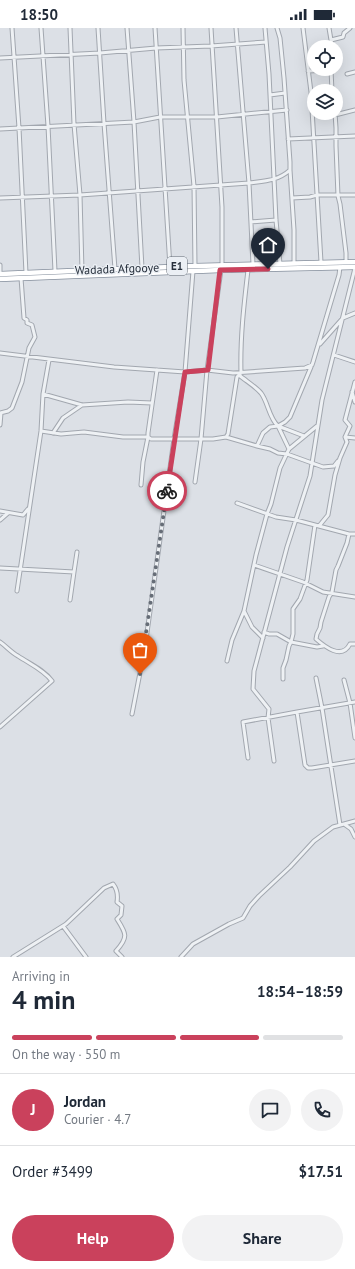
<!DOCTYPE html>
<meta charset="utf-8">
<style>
body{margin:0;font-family:"PT Sans",sans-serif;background:#f2f2f3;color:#1f2937;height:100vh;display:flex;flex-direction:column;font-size:15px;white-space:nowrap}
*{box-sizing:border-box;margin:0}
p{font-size:13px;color:#747a83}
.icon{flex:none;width:22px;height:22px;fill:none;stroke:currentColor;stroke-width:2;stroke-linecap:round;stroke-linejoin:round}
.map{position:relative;height:929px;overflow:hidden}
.drawer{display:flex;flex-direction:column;background:#fff;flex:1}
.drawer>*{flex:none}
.fabs{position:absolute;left:307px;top:12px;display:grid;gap:8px}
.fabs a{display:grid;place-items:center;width:36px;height:36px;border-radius:50%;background:#fff;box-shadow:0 4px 16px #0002;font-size:20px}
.pin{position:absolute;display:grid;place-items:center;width:34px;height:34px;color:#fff;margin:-41px -17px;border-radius:50% 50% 50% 0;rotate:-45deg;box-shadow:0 0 4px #0007}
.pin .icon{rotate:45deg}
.courier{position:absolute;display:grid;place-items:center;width:40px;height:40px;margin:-20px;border:3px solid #ca415c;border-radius:50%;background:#fff;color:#222;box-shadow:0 1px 5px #0007}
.overview em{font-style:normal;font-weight:800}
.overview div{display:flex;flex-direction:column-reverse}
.overview{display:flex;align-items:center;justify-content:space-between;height:68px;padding:0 12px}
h1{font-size:26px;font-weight:800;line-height:30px}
.bar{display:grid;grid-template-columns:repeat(4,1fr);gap:6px 4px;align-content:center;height:48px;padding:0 12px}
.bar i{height:5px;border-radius:3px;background:#e0e1e3}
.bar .selected{background:#ca415c}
.bar p{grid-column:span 4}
.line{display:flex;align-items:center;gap:10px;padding:0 12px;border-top:1px solid #e0e1e3}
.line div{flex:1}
.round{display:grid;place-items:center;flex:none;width:42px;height:42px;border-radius:21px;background:#f2f2f3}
.primary-button{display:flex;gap:8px;margin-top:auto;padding:8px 12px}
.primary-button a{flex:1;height:46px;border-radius:24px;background:#ca415c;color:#fff;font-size:16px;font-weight:800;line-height:46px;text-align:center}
.primary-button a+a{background:#f2f2f3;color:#1f2937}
.status{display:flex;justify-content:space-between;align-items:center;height:28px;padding:0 20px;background:#fff;direction:ltr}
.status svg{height:11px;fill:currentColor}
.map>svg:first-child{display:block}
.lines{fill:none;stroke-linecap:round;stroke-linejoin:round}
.minor-casing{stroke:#a2a7af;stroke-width:5}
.trunk-casing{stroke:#848e9c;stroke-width:6}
.minor{stroke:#eef1f4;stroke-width:3}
.trunk{stroke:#fff;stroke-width:4.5}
.done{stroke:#666d77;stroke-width:4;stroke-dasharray:0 7.2}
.route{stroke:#ca415c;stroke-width:5}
.labels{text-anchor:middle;stroke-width:3;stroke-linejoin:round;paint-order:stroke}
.shield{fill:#ebeff4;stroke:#616972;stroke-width:1}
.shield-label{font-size:11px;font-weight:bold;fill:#262f3b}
.street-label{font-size:12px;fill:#262f3b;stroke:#ebeff4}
</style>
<div class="status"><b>18:50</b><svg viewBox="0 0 49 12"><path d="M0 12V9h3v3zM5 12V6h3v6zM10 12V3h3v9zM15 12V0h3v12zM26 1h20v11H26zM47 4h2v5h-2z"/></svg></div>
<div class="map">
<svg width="355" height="929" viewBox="0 0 355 929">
<rect width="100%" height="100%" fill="#dce0e6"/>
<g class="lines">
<g class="minor-casing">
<path id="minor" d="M 12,0 L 19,100 L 26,245
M 41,0 L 48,98 L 55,243
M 70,0 L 74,96 L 80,167 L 82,243
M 98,0 L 104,95 L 115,241
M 127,0 L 134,94 L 142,240
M 155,0 L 170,239
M 183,0 L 184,52 L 194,158 L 195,238
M 211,0 L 222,179 L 222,237
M 236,0 L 249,155 L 253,236
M 265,0 L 269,46 L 276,192 L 280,236
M 303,0 L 311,64 L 321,234
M 329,0 L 331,12
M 332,19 L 331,12 L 343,9 L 344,5 L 350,0
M 0,30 L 100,25 L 156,20 L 211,18 L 266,14
M 308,43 L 331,42 L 332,63
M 347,46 L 355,44
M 270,67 L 285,65
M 335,85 L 336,100 L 336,118 L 338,168 L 340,176 L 346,225 L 346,234
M 335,87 L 355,82
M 0,101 L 134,94 L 160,89 L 217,89 L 287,82
M 288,111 L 355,108
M 290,142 L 294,202 L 294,235
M 0,170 L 80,167 L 249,155 C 264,153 278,153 290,142 L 290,134 L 284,50 L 280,10 L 277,0
M 292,170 L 310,169 L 317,167 L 355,167
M 251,194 L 276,192
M 0,237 L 0,246
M 320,316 L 343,290 L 355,285
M 0,325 L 114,339 L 185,344 L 207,342 L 233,345 L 305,340 L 312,337 L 313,334 L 339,247 L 340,239
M 334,327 L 355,334
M 157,342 L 148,405 L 148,409 L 151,411 L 213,411 L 226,409 L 228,406 L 237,349 L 241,345 C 240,310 244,276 248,242
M 239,347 C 246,353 255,358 261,365 C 268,374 269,390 278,398 L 304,408
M 352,364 L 355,374
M 43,366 L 82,377 L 128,374 L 152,375
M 0,385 L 8,383 L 12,380 L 22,354 L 29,320 L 35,309 L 32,297 L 27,295 L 27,292 L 24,290 L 21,250
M 0,397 L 1,385
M 278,398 L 289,421
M 41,403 L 61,406 L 84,404 L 123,409 L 148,409 L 143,434 L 141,457
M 53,405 L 63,390 L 82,377
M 226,409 L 257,418 L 263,405 L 270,399 L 278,398 L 285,394 L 290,389 L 311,339
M 345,409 L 355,410
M 257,418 L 270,421 L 278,425 L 287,426 L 323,439 L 334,438 L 338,433
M 195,454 L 201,411 L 207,342 L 221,242
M 237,475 L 276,489 L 296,492 L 349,506 L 355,506
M 0,483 L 23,487 L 28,481
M 0,492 L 8,485
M 319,498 L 328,487 L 335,447 L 340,430 L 347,414 L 345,409 L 350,398 L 345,392 L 355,354
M 349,506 L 347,515 L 338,538 L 336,542 L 332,564 L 329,569 L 321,594 L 320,600 L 317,606 L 316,611 C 325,619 342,632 350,616 L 355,616
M 254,537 L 303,554 L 323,564 L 355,569
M 0,540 L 74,544 L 70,572
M 74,544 L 77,524
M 17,563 L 41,403 L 43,366 L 49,332
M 244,583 L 252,599 L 263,610
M 264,604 L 269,606 L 277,606 L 291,614 L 317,619 L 323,618
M 0,614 C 6,618 11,624 18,628 C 30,636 44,642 52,653 L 0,699
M 227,633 L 232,612 L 244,583 L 256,527 L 267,486 L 271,476 L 280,440 L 289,421 L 317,398
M 316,650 L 322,680 L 340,797
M 283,651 L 283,640 L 286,632 L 289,618 L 291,614 L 293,606 L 293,581 L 300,571 L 307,552 L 315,497
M 344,652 L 350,675 L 355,710
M 297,684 L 305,737 L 308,740 L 312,740 L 355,733
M 132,686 L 145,619 L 174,411 L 185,344 L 193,243
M 248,730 L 243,694 L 297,684 L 355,674
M 274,733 L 268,690 L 269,681 L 253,661 L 254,643 L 287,519 L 310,448 L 322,372 L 355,240
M 344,796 L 355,793
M 63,898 L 86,929
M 13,929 L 66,896 L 104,860 L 113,856 C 117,861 118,868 117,874 L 122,878 L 121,887 L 117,891 C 126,905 129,909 116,923 L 122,929
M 181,929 L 193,916 L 229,896 L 243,890 L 250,878 L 259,868 L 290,839 L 314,813 L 333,799 L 344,796 L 351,801 L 355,809"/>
</g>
<g class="trunk-casing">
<path id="trunk" d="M 0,246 L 195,238 L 355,234
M 0,251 L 221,242 L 355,239"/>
</g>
<use href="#minor" class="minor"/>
<use href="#trunk" class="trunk"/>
</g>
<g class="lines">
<path class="done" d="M 140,646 L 167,463"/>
<path class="route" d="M 167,463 L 185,344 L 208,342 L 220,242 L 268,241"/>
</g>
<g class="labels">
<rect class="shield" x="167" y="229" width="20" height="18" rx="3"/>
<g class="shield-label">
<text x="177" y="242">E1</text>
</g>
<g class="street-label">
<text transform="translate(117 241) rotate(-2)" y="4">Wadada Afgooye</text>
</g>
</g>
</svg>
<div class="fabs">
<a><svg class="icon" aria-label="locate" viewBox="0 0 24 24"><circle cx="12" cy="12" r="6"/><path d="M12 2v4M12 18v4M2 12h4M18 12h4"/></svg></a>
<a><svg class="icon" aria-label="layers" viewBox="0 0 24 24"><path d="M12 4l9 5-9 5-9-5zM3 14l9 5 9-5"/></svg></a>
</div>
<div class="pin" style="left:140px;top:646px;background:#ea580c"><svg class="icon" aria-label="bag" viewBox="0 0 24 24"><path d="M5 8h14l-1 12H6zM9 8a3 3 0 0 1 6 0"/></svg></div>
<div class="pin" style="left:268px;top:241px;background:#1f2937"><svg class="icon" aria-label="home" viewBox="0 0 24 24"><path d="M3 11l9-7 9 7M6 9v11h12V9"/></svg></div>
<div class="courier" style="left:167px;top:463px"><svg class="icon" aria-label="bike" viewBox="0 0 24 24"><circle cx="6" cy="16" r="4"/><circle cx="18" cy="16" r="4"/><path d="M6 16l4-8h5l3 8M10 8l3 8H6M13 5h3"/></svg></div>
</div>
<section class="drawer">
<div class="overview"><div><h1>4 min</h1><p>Arriving in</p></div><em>18:54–18:59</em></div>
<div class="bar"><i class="selected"></i><i class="selected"></i><i class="selected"></i><i></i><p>On the way · 550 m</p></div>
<div class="line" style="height:72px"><b class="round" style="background:#ca415c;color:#fff">J</b><div><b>Jordan</b><p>Courier · 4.7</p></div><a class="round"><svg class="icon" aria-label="chat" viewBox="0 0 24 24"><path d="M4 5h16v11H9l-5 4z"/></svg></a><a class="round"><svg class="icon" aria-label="phone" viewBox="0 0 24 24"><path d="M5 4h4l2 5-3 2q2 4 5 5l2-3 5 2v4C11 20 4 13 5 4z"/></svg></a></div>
<div class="line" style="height:52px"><div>Order #3499</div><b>$17.51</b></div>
<div class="primary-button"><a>Help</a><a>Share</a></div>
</section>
